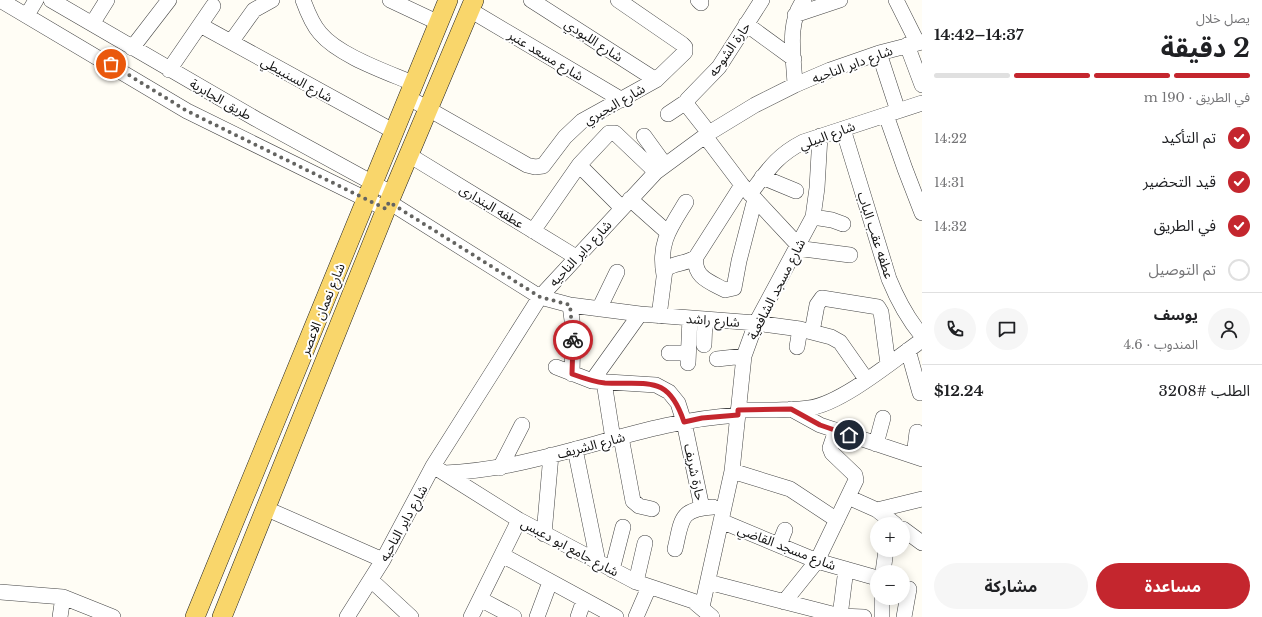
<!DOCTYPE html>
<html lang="ar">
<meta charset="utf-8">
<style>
body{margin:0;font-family:"Libre Baskerville","Noto Sans Arabic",serif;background:#f6f6f6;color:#202124;direction:rtl;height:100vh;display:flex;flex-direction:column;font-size:15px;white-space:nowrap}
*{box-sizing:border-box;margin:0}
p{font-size:13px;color:#757577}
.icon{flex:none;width:22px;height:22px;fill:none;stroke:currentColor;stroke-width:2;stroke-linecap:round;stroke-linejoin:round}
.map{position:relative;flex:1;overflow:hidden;direction:ltr}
.panel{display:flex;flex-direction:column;background:#fff;width:340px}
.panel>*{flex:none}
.controls{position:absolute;left:870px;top:517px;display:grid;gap:8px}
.controls a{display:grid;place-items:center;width:40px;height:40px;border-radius:50%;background:#fff;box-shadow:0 2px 10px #0003;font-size:20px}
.pin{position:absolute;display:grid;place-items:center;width:34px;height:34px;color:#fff;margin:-17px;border:2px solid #fff;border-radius:50%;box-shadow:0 1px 4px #0007}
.courier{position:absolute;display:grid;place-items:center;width:40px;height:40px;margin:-20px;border:3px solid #c4262e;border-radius:50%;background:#fff;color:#222;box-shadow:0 1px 5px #0007}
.overview em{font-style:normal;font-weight:700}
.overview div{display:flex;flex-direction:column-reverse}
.overview{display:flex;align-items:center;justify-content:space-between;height:68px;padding:0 12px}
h1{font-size:26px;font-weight:700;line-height:30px}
.bar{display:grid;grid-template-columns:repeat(4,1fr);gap:6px 4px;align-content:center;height:48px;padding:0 12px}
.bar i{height:5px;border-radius:3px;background:#e0e0e0}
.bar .selected{background:#c4262e}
.bar p{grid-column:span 4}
.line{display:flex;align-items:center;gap:10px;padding:0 12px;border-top:1px solid #e0e0e0}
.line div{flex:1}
.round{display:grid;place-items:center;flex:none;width:42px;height:42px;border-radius:21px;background:#f6f6f6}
ol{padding:0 12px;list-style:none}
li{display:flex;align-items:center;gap:12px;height:44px}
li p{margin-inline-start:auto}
li .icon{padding:4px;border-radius:50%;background:#c4262e;color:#fff;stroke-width:4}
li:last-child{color:#757577}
li i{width:22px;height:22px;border:2px solid #e0e0e0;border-radius:50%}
.cta{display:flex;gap:8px;margin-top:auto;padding:8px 12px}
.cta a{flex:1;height:46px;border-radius:24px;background:#c4262e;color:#fff;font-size:16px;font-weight:700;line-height:46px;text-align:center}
.cta a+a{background:#f6f6f6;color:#202124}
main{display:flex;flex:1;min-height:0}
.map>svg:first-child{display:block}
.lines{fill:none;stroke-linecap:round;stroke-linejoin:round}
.minor-casing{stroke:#444;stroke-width:16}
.major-casing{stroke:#222;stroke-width:20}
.minor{stroke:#fff;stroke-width:15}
.major{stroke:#f9d66b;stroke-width:19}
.done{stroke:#646461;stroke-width:4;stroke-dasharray:0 7.2}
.route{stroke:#c4262e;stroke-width:5}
.labels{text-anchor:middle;stroke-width:4;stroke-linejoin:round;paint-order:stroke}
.street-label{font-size:13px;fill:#111;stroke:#fff}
</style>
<main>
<section class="panel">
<div class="overview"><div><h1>2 دقيقة</h1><p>يصل خلال</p></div><em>14:37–14:42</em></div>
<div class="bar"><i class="selected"></i><i class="selected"></i><i class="selected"></i><i></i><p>في الطريق · 190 m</p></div>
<ol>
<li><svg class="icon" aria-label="check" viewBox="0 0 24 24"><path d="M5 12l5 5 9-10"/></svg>تم التأكيد<p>14:22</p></li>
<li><svg class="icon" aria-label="check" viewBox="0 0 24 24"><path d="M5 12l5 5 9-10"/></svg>قيد التحضير<p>14:31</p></li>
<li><svg class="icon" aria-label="check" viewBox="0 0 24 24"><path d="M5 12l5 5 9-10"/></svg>في الطريق<p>14:32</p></li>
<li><i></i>تم التوصيل</li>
</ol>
<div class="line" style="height:72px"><a class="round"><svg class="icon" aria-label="person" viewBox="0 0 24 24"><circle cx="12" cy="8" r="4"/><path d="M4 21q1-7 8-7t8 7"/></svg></a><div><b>يوسف</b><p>المندوب · 4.6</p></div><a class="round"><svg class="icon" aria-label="chat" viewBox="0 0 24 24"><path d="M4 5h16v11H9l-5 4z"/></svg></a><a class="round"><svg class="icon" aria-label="phone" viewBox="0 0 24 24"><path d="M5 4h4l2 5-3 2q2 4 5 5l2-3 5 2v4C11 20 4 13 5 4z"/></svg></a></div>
<div class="line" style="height:52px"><div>الطلب #3208</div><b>$12.24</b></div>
<div class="cta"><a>مساعدة</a><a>مشاركة</a></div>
</section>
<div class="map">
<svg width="922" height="617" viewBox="0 0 922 617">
<rect width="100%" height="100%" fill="#fffdf5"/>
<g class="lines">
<g class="minor-casing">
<path id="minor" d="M 0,0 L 187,111 L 386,209
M 51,0 L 256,119 L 393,194
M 303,0 C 307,11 312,24 320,33 C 339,56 387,72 415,84
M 390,0 L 439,23
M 531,0 L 656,80
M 698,0 L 701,3
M 896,0 L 917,42
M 470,10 L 622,100
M 27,15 L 36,0
M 795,15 L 840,0
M 92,24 L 107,0
M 746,24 L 794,59
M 200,25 L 395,132
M 231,42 L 254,10 L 272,0
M 907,45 L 922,85
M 132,48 L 169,0
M 879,53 L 898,111
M 169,70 L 213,6
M 795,85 C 794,57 786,23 804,0
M 409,98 L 527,165 L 535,167 L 543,166 L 565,137 L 582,121 L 656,80 L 685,52 L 685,47 L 682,44 L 618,0
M 668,114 L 686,102
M 886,115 L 905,169 L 922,213
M 843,129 L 889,279 C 898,301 907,318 922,336
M 709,133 L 687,105 L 687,100 L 719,67 L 762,0
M 644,136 L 665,165
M 705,136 L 742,185 L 798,245
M 409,155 L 576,257
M 579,165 L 622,208
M 762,177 L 796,191
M 750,194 C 768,170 776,156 803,142 L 922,103
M 630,199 L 667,232
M 389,202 L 540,297 L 570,305 L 640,314 L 756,323 L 800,329 L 831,337 L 840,342 L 866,379
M 813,217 L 832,220 L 843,224
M 533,231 L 579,165 L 609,133 L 615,133 L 656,172
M 796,248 L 850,255
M 696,257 C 693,277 710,282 725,290 L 734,288 L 739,261 L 755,199
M 664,275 C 658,243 670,228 686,202
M 570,305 L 573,328 L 572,374
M 599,309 L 617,272
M 659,316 L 665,270 C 673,262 685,265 696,257 L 742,185
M 812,332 L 817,305 L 822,298 L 878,307 L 881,312 L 888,364
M 704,345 L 705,319
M 797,347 L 800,329
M 908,350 L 920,393
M 669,353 L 688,353
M 717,359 L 744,356
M 688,363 L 690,318
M 556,367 L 592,381 L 656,385 L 669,392 L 678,403 L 684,422 L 702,508
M 592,381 L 640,314
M 604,382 L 613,439
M 791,409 L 820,425 L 922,459
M 738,410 C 761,410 786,411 809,408 C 841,404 894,360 922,340
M 621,437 L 633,501 L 639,506 L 652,509
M 876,444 L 883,418
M 575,449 L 598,562
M 914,456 L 917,432
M 433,466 L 519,520 L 636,582 L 693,601 L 712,617
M 500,468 L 522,425
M 732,471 L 790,489 L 837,520
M 445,473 C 545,469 638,421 738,415
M 848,497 L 877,510 L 895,524
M 267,509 L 383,560
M 877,510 L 922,499
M 721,521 L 817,561 L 877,578
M 903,529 L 922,543
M 544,534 L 551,455
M 779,545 L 785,530
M 675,549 C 682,520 679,509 713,507
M 502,555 L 616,617
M 612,570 L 623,527
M 883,572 L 886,550
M 371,580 L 411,617
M 636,582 L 645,543
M 708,582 L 840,616 L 864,617
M 0,592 L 63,597 L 113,617
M 882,598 L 882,617
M 480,599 L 514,617
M 784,602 L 817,561 L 856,480 L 855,475 L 832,453 L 830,448 L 836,430
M 702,607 L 732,471 L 744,356 L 756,323 L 813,217 L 817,188 L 820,136
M 840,616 L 846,569
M 60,617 L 63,597
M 347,617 L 383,560 L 433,466 L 540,297 L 656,172 L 709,133 L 755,105 L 795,85 L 830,70 L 879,53 L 922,42
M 471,617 L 519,520
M 537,617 L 550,582
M 578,617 L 584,600
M 636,617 L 649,587
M 904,617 L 909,589"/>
</g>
<g class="major-casing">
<path id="major" d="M 195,617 L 448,0
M 222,617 L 386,209 L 474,0"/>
</g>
<use href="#minor" class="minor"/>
<use href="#major" class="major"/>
</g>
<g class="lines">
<path class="done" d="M 111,64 L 187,111 L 386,209 L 389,202 L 540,297 L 570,305 L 573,340"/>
<path class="route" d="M 573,340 L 572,374 C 583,378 594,382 605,383 C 648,385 668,374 684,422 L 702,418 L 738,415 L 738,410 L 791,409 L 820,425 L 849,435"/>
</g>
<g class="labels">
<g class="street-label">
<text transform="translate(594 40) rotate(33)" y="5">شارع اللبودي</text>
<text transform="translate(729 49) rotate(-55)" y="5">حارة الشوحه</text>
<text transform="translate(546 55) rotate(31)" y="5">شارع مسعد عنبر</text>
<text transform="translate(852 64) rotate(-20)" y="5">شارع داير الناحيه</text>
<text transform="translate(297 79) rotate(29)" y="5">شارع السنبيطي</text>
<text transform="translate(221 99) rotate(30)" y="5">طريق الجابرية</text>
<text transform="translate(614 104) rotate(-30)" y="5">شارع البحيري</text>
<text transform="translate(827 135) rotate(-20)" y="5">شارع البيلي</text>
<text transform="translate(492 206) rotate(31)" y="5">عطفه البندارى</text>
<text transform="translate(876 235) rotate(72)" y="5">عطفه عقب الباب</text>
<text transform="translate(580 253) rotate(-47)" y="5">شارع داير الناحيه</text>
<text transform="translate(776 289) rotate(-63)" y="5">شارع مسجد الشافعية</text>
<text transform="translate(322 309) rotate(-68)" y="5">شارع نعمان الاعصر</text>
<text transform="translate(713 320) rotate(4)" y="5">شارع راشد</text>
<text transform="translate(591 445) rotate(-15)" y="5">شارع الشريف</text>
<text transform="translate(695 472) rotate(78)" y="5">حارة شريف</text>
<text transform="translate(403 523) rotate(-61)" y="5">شارع داير الناحيه</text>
<text transform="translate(570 547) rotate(28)" y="5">شارع جامع ابو دعبس</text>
<text transform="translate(787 547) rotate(21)" y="5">شارع مسجد القاضي</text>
</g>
</g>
</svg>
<div class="controls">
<a>+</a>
<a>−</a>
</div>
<div class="pin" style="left:111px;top:64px;background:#ea580c"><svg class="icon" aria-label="bag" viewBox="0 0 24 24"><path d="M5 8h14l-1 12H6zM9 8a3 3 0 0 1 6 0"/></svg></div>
<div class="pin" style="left:849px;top:435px;background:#1f2937"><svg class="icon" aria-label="home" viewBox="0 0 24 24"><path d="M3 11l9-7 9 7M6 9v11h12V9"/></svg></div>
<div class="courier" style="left:573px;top:340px"><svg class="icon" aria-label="bike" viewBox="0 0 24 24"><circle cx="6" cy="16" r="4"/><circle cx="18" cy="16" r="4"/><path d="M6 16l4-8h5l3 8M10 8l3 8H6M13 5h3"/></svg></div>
</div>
</main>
